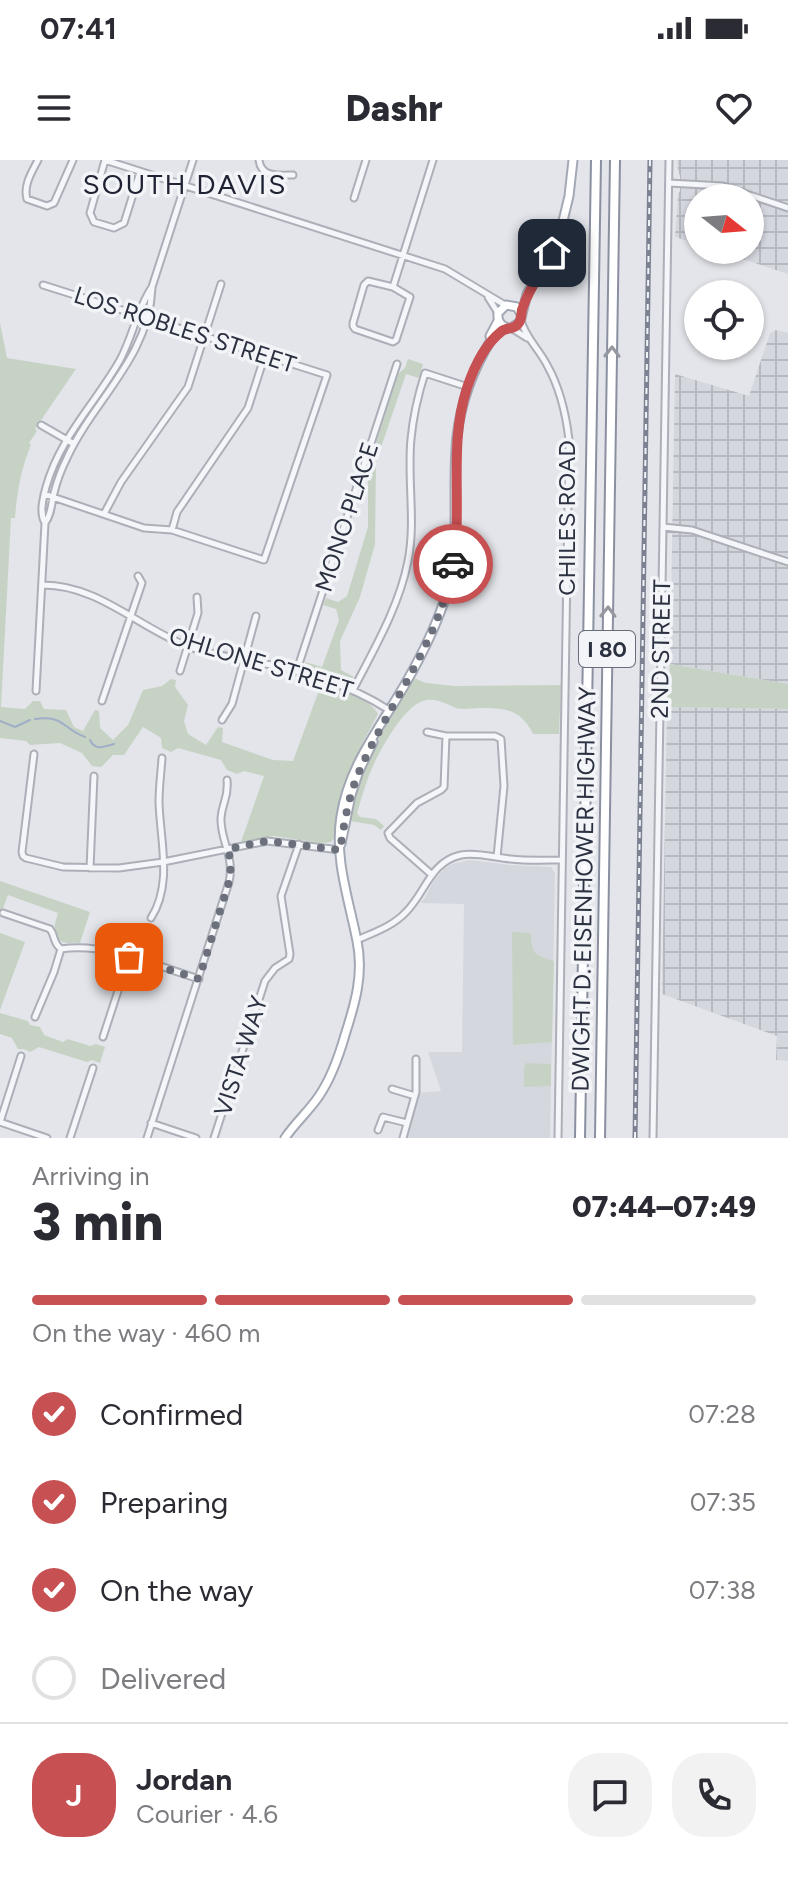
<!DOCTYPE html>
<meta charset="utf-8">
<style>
body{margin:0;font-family:Figtree,sans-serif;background:#f2f2f3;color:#2b2b33;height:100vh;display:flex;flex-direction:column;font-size:30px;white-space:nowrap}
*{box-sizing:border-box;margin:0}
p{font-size:26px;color:#7c7c81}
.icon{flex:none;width:44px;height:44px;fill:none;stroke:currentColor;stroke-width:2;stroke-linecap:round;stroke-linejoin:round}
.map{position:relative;height:978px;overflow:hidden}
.details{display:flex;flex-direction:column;background:#fff;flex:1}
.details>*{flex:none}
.needle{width:52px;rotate:107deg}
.controls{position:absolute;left:684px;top:24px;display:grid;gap:16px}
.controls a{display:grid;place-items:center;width:80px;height:80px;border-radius:50%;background:#fff;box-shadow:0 2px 6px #0004;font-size:40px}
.pin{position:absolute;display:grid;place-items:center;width:68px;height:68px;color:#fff;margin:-34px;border-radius:16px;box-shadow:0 4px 12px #0006}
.courier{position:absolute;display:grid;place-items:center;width:80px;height:80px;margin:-40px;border:6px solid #c75052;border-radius:50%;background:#fff;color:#222;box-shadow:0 2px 10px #0007}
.headline em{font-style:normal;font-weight:800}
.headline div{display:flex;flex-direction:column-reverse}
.headline{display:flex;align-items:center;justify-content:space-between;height:136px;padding:0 32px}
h1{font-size:52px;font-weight:800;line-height:60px}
.bar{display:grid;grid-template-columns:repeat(4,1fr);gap:12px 8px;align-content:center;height:96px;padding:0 32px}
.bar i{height:10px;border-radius:6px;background:#e1e1e2}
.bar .on{background:#c75052}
.bar p{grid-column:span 4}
.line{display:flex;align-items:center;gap:20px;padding:0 32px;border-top:2px solid #e1e1e2}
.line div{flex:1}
.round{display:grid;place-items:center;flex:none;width:84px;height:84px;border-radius:32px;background:#f2f2f3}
ol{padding:0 32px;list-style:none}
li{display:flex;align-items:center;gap:24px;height:88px}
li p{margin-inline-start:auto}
li .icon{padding:8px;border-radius:50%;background:#c75052;color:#fff;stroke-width:4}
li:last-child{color:#7c7c81}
li i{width:44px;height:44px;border:4px solid #e1e1e2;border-radius:50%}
.status{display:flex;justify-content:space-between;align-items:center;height:56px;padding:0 40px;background:#fff;direction:ltr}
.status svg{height:22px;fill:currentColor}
header{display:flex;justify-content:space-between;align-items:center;height:104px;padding:0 32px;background:#fff;font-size:36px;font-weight:800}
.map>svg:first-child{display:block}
.built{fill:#d5d7df}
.industrial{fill:url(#industrial-grid)}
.green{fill:#c6d3c4}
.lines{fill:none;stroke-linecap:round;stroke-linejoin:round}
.stream{stroke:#a0aec8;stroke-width:2}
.minor-casing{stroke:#acafb7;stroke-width:9}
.major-casing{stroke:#a3a8b5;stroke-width:11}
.highway-casing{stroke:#8b90a0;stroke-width:12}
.minor{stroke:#f5f6f9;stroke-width:5}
.major{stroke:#fff;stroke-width:7}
.highway{stroke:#fff;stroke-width:8}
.rail-casing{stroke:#7d8293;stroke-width:5}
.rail{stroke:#f2f4f7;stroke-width:2;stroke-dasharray:6;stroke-linecap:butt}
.oneway{stroke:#9698a0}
.done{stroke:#6c707c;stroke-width:8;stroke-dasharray:0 14.4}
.route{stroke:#c75052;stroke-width:10}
.labels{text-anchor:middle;stroke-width:7;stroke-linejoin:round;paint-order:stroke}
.shield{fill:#f2f4f7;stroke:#676c78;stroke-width:2}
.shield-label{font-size:22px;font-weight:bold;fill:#2c3141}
.street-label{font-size:24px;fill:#2c3141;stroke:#f2f4f7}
.quarter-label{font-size:28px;letter-spacing:2px;fill:#1e2232;stroke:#f2f4f7}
</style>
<div class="status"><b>07:41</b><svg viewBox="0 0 49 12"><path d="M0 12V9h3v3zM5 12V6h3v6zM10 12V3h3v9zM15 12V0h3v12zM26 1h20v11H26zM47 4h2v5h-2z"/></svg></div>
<header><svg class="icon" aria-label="menu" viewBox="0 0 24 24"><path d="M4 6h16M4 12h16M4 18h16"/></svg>Dashr<svg class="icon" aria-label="heart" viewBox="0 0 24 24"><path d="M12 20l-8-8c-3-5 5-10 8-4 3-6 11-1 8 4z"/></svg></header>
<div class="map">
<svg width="788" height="978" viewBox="0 0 788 978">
<defs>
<pattern id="industrial-grid" width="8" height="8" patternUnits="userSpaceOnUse" patternTransform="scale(2)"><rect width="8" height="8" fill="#d5d7df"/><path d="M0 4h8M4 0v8" fill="none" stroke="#b7b9c1"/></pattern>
</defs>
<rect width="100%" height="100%" fill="#e3e5ea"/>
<path class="built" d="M 470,700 L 509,705 L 551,707 L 555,713 L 550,978 L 405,978 L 418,933 L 441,931 L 428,892 L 462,892 L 464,744 L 420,743 L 425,738 L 434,720 L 445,708 L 452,704 Z"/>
<path class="industrial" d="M 677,0 L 788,0 L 788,114 L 715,90 L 750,90 L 750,38 L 698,38 L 698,84 L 675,77 L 678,34 L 680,31 L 680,16 L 678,11 Z
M 776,170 L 788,173 L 788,524 L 670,504 L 675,214 L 749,236 L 770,173 Z
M 667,547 L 788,549 L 788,901 L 776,900 L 777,876 L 662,834 Z"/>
<path class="green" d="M 0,163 L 7,198 L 76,209 L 35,269 L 37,271 L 29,283 L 31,285 C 21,309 17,331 15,358 L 11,358 L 1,547 L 25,549 L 33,541 L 40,541 L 44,549 L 66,550 L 74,567 L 83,571 L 95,550 L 99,551 L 100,568 L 113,580 L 128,565 L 143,530 L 162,526 L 171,519 L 176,520 L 175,527 L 188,545 L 184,561 L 188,574 L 206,585 L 218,567 L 223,568 L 222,582 L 273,600 L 293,601 L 322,522 C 339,529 369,537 378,554 L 363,582 L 348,616 L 339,647 L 334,678 L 331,682 L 319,683 L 274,676 L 241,682 L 264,616 L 244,611 L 237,614 L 227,610 L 221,600 L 178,588 L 171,592 L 162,588 L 161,578 L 143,567 L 124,595 L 113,595 L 101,607 L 92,606 L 82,593 L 60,583 L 30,585 L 26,581 L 0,578 Z
M 408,199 L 423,204 L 419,218 L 406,214 L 376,302 L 375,384 L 360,437 L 340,481 L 341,510 L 354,517 L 349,521 L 345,521 L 309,508 L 307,506 L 305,502 L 322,507 L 339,460 L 336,449 L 323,445 L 326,438 L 338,442 L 347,436 L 368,367 L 368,316 L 366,315 L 398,214 L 405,208 Z
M 670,504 L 788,524 L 788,549 L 667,547 Z
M 414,518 L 426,523 L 455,526 L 561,525 L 559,574 L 533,574 C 521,550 506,548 481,548 C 474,548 463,550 456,548 C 446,544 438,539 427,540 C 406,542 382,587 373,606 C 366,621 362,637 357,653 L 360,657 L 376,659 L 384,666 L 381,670 L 374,665 L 350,661 C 353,611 390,561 414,518 Z
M 0,721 L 90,752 L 80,783 C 68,782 61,786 56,774 C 53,765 56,762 58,753 L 8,735 L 0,756 Z
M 512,772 L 531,773 C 532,795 533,794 554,801 L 552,882 L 513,885 Z
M 0,773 L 25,782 L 0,850 Z
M 0,853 L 28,861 L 30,865 L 40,867 L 44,875 L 63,882 L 68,879 L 90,886 L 96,884 L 105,887 L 100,903 L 92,900 L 87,902 L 39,887 L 30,892 L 24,889 L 18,889 L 12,878 L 0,874 Z
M 526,903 L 551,904 L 551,926 L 524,927 L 524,908 Z"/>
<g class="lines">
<path class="stream" d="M 35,559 C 64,555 62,568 85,577
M 0,561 L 15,567 L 30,560
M 90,580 C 95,591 104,587 114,584"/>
<g class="minor-casing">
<path id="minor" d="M 38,0 C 32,12 23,25 27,39 L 47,46 L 54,43 L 73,0
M 105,0 L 445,109 L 505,145
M 105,0 L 90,53 L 94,62 L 114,68 L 124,63 L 140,12
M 259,0 C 261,18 279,15 293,15
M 669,23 L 723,26 L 788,48
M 354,38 L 366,0
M 43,125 L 327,215 L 264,400 L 172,370 L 144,368 L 44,334
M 393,127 L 410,137 L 396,180 L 393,182 L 355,169 L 353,166 L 353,163 L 364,125 L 368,121 L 393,127 L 433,0
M 488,137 L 498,153
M 521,160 C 525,177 539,189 547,205 C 560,228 566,254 569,280 L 558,978
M 511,168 L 527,178
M 41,265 L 74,284
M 104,354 L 121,322 L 188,227 L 221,124
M 45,363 C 52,354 51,344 54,333 C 57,321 61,310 67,298 C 94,239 149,198 152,128
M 663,367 L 692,370 L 788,402
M 172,370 L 177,352 L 248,248 L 265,195
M 43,425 C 98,425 138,467 187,486 C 208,494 231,497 252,501 C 301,511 347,523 389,550
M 297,510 L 397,204
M 180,511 L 198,453 L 197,437
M 353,530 C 374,489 399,447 408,401 C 416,361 407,319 411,279 C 413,257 418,235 425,213 L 468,227
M 36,531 L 45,363 C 39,352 43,339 46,327 C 60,277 95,244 120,200 C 133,176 137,149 152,127 L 193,0
M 102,541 L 142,423 L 138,416
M 222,560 L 232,544 L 256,456
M 427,572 L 446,576 L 495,576 L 501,579 L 504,626 L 497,697
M 34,594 L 22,692 L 23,696 L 26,698 L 63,707 L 119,708 L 163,702 L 267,681 L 340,690
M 90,708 L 94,616
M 431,714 L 390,678 L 388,673 L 417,643 L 441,630 L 444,627 L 446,576
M 3,753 L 50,769 C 56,777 52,782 61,789
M 151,758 C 173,724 160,680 159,642 C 159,627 161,613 162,598
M 357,780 C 375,772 393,766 406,752 C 426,732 430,702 461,695 C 477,692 496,698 511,699 C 528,701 545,700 562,700
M 61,789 C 107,782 156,806 199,819
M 35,857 L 54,812 L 61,789
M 103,877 L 129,797
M 392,929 L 415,936
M 0,962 L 21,896
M 0,962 L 47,978
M 151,963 L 196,978
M 378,970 L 383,957 L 407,963
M 70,978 L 93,908
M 147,978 L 229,722 C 235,697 220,680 221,658 C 222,642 229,638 227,620
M 214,978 L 265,821 L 275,808 L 289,799 L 290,794 L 281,736 L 299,684
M 403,978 L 416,932 L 416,899
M 653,978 L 669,0"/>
</g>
<g class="major-casing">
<path id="major" d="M 521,154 L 517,147 L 506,145 L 498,153 C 497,162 502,168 511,168 L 520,162 L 527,134 L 548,100 L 562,65 L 569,36 L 573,0
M 341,684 L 351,635 L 359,611 L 373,582
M 285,978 C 295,963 309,951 319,936 C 332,917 339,896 345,875 C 355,844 364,814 357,781 C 349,740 334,698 341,656 C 347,618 365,589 385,557 C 409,520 431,480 445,439 C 462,383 451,332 457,276 C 461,242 473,210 491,180 L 490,176 L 498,161"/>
</g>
<g class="highway-casing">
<path id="highway" d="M 580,978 L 596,0
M 600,978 L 615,0"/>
</g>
<use href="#minor" class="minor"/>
<use href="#major" class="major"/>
<use href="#highway" class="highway"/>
<g class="rail-casing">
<path id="rail" d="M 635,978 L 650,0"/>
</g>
<use href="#rail" class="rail"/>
</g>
<defs><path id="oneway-chevron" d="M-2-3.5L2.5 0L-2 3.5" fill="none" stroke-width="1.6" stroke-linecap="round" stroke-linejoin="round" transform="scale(2)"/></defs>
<g class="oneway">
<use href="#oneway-chevron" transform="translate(612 192) rotate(-89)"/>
<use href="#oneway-chevron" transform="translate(608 452) rotate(-89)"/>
</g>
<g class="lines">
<path class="done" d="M 129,797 L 199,819 L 229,722 L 231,704 L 228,689 L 267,681 L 340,690 C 344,665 348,637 359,612 C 389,543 440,481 453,404"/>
<path class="route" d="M 453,404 C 463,345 448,286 467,228 C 474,207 485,184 502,171 C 507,167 514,170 518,164 C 523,159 520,153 523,147 C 529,128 542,112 552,93"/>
</g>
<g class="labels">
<rect class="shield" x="579" y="471" width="56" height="36" rx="6"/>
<g class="shield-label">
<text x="607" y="497">I 80</text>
</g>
<g class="street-label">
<text transform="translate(185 170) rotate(18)" y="8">LOS ROBLES STREET</text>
<text transform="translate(347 357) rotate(-72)" y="8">MONO PLACE</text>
<text transform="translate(567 358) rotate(-90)" y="8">CHILES ROAD</text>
<text transform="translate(661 489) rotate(-89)" y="8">2ND STREET</text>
<text transform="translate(261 503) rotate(17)" y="8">OHLONE STREET</text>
<text transform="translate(584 729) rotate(-89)" y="8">DWIGHT D. EISENHOWER HIGHWAY</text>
<text transform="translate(241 896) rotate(-72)" y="8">VISTA WAY</text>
</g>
<g class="quarter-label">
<text x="185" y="34">SOUTH DAVIS</text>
</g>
</g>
</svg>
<div class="controls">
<a><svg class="needle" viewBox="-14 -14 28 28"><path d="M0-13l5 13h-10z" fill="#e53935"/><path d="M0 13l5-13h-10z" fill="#7c7c81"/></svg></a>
<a><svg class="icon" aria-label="locate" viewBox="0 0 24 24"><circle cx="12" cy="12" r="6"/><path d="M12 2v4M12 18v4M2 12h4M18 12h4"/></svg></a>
</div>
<div class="pin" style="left:129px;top:797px;background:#ea580c"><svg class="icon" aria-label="bag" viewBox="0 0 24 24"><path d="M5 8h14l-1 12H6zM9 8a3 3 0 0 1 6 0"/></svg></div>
<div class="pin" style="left:552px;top:93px;background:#1f2937"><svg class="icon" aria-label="home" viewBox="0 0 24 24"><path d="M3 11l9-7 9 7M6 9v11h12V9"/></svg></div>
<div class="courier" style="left:453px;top:404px"><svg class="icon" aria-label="car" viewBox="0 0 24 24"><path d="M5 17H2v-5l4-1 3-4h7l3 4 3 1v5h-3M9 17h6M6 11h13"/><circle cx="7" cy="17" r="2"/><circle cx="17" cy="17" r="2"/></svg></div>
</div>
<section class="details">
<div class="headline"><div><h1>3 min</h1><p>Arriving in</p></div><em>07:44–07:49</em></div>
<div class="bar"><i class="on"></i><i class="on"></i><i class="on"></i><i></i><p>On the way · 460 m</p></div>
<ol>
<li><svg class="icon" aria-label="check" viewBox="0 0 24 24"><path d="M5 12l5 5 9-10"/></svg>Confirmed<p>07:28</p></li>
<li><svg class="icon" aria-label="check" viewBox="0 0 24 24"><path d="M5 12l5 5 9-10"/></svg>Preparing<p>07:35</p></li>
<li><svg class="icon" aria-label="check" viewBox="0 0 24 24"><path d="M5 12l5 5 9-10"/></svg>On the way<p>07:38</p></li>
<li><i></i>Delivered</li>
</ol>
<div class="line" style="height:144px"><b class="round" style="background:#c75052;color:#fff">J</b><div><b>Jordan</b><p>Courier · 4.6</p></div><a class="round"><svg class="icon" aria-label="chat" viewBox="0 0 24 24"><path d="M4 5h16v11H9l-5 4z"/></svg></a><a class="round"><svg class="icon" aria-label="phone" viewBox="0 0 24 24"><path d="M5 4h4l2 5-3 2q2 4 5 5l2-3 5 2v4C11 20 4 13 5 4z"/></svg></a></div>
</section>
